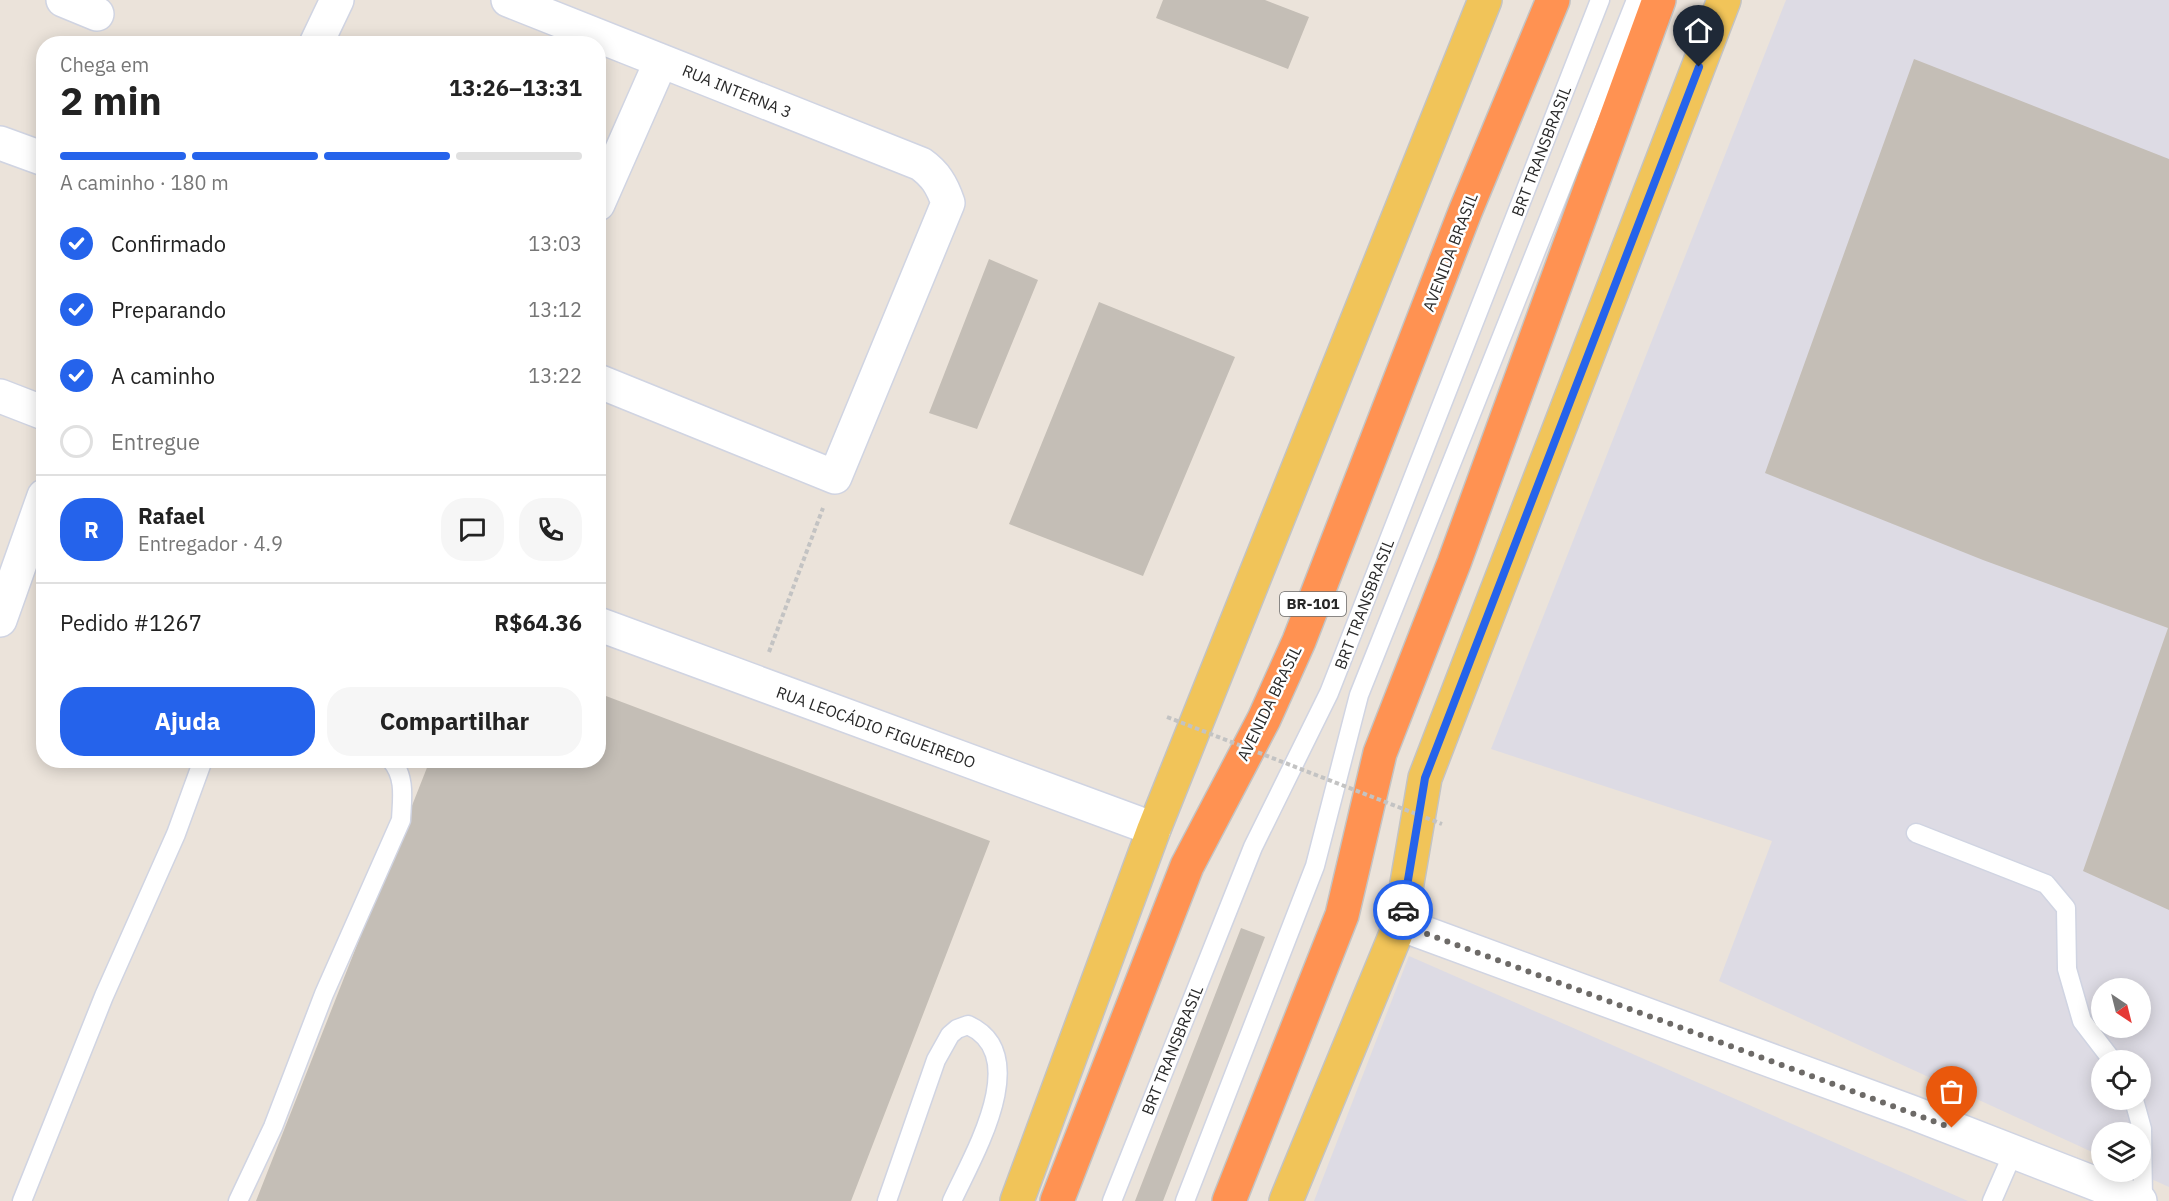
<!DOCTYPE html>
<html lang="pt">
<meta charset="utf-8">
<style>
body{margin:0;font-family:"IBM Plex Sans",sans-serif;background:#f6f6f6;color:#222;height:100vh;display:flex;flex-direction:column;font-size:22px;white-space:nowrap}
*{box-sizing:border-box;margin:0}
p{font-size:20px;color:#767676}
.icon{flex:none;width:33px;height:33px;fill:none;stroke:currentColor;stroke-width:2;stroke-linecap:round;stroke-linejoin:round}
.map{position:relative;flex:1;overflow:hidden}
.drawer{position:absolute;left:36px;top:36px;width:570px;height:732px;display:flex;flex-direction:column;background:#fff;border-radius:24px;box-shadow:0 3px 15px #0003}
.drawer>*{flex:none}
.needle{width:39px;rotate:145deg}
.fabs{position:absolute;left:2091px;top:978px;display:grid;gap:12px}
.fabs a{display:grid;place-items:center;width:60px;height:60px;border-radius:50%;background:#fff;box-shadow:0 3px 15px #0003;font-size:30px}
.pin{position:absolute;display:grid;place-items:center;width:51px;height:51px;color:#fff;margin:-62px -26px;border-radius:50% 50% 50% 0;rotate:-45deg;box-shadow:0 0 6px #0007}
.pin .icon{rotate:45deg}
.courier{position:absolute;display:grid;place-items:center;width:60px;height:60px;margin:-30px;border:4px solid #2563eb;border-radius:50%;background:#fff;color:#222;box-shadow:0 2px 8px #0007}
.head em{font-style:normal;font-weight:800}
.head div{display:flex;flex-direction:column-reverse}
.head{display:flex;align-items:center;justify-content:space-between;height:102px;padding:0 24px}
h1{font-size:39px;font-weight:800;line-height:45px}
.bar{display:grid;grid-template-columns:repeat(4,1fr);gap:9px 6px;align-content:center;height:72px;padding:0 24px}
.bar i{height:8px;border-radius:4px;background:#e0e0e0}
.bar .active{background:#2563eb}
.bar p{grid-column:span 4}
.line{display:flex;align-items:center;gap:15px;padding:0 24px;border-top:2px solid #e0e0e0}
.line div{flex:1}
.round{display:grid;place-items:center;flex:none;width:63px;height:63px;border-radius:24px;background:#f6f6f6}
ol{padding:0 24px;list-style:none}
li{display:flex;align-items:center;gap:18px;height:66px}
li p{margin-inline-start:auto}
li .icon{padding:6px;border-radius:50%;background:#2563eb;color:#fff;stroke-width:4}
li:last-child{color:#767676}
li i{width:33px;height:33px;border:3px solid #e0e0e0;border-radius:50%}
.cta{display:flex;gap:12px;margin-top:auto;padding:12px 24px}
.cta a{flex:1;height:69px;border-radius:24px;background:#2563eb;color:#fff;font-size:24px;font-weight:800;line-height:69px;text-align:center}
.cta a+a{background:#f6f6f6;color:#222}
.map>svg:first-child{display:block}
.industrial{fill:#dddbe4;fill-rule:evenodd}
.building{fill:#c4beb6}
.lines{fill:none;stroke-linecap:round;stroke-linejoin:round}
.service-casing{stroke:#d0d4e2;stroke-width:21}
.minor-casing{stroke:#d0d4e2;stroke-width:36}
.tertiary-casing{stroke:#d0d4e2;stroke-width:36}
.primary-casing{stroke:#c3c3c3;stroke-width:36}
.motorway-casing{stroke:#c3c3c3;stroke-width:36}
.path{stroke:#c3c3c3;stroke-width:4;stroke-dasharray:4.5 3;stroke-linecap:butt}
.service{stroke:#fff;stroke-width:18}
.minor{stroke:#fff;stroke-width:33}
.tertiary{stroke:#fff;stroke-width:33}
.primary{stroke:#f1c459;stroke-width:33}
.motorway{stroke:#ff9252;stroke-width:33}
.path-bridge{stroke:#c3c3c3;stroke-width:4;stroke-dasharray:4.5 3;stroke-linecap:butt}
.done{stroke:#6d6a67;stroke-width:6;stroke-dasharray:0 10.8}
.route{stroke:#2563eb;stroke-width:8}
.labels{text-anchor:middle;stroke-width:5;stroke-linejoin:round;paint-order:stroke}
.shield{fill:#fff;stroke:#696969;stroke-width:1.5}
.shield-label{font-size:15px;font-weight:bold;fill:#292929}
.street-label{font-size:16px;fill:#292929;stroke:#fff}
</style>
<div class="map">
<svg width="2169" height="1201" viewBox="0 0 2169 1201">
<rect width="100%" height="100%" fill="#ebe3da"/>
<path class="industrial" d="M 1786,0 L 2169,0 L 2169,1187 L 2136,1172 L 2140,1132 L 2102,1132 L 2101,1156 L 1719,981 L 1772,841 L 1491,749 ZM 2102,988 L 2140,988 L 2140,1028 L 2102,1028 ZM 2102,1060 L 2140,1060 L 2140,1100 L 2102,1100 Z
M 1409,956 L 1968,1201 L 1314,1201 Z"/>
<path class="building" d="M 1163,0 L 1265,0 L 1309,17 L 1288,69 L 1156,18 Z
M 1914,59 L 2169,159 L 2169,910 L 2083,871 L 2168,628 L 1983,560 L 1765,473 Z
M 989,259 L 1038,280 L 977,429 L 929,413 Z
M 1099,302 L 1235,357 L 1143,576 L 1009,524 Z
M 598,693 L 990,841 L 851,1201 L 256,1201 L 430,760 L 598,760 Z
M 1241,928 L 1265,937 L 1163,1201 L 1135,1201 Z"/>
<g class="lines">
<g class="service-casing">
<path id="service" d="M 1916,833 L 2046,884 L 2066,908 L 2067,969 L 2082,1021 L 2112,1060
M 2134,1100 L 2142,1129 L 2143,1201
M 22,1201 L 104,996 L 176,834 L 203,760
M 238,1201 L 273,1127 L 324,994 L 401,820 C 402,799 406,777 391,760
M 887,1201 L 936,1060 L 950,1035 L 957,1029 L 968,1025 C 1034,1055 972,1157 952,1201
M 1112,1201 L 1253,847 L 1329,693 L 1600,0
M 1185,1201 L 1315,866 L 1359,695 L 1636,0
M 1992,1201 L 2013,1153"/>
</g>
<g class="minor-casing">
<path id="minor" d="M 63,0 L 97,14
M 508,0 L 921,164 C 935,174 942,185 948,203 L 835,477 L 598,381
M 316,44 L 337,0
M 0,143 L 44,159
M 598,204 L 661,61
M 0,396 L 44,413
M 0,620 L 44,496
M 598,624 L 1154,829"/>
</g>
<g class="tertiary-casing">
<path id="tertiary" d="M 1400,924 L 1911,1112 L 2140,1201"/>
</g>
<g class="primary-casing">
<path id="primary" d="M 1017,1201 L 1154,829 L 1485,0
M 1286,1201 L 1400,924 L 1425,778 L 1724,0"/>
</g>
<g class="motorway-casing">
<path id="motorway" d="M 1057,1201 L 1187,866 L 1264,719 L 1299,641 L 1465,212 L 1553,0
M 1229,1201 L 1342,915 L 1380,753 L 1454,563 L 1659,0"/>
</g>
<path class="path" d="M 769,652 L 823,508"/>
<use href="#service" class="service"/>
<use href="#minor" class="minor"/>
<use href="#tertiary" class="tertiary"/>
<use href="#primary" class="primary"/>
<use href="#motorway" class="motorway"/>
<path class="path-bridge" d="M 1167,717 L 1442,824"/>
</g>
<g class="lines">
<path class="done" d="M 1403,910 L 1400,924 L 1952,1128"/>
<path class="route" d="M 1403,910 L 1425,778 L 1699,67"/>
</g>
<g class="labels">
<rect class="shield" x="1280" y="592" width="66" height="24" rx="4.5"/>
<g class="shield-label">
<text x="1313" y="609">BR-101</text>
</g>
<g class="street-label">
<text transform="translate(737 91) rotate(22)" y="6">RUA INTERNA 3</text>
<text transform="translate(1541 151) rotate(-69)" y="6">BRT TRANSBRASIL</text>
<text transform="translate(1450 252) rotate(-69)" y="6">AVENIDA BRASIL</text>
<text transform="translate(1364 604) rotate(-69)" y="6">BRT TRANSBRASIL</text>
<text transform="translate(1269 703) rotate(-64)" y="6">AVENIDA BRASIL</text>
<text transform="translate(876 727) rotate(20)" y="6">RUA LEOCÁDIO FIGUEIREDO</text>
<text transform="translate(1172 1050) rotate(-68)" y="6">BRT TRANSBRASIL</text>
</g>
</g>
</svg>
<div class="fabs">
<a><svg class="needle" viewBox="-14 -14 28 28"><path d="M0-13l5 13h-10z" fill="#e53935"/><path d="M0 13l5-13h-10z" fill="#767676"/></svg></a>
<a><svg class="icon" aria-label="locate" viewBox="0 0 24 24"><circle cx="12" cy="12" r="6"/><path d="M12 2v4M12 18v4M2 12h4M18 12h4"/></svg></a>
<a><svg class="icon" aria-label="layers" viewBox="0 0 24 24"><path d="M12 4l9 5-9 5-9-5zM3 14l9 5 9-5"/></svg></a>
</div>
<div class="pin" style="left:1952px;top:1128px;background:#ea580c"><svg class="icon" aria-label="bag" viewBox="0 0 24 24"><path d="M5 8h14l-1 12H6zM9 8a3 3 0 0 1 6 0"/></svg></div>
<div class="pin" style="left:1699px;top:67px;background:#1f2937"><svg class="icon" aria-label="home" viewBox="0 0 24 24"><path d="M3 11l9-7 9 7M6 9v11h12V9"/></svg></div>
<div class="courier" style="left:1403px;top:910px"><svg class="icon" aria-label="car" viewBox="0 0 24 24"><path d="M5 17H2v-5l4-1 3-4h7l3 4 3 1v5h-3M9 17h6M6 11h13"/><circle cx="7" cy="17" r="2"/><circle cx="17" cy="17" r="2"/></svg></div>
<section class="drawer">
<div class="head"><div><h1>2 min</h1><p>Chega em</p></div><em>13:26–13:31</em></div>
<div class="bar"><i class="active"></i><i class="active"></i><i class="active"></i><i></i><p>A caminho · 180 m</p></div>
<ol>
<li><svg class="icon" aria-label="check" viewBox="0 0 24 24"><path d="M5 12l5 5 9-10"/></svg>Confirmado<p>13:03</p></li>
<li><svg class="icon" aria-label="check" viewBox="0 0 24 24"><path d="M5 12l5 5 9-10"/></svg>Preparando<p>13:12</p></li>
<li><svg class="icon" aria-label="check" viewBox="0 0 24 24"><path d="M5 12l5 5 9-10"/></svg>A caminho<p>13:22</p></li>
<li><i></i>Entregue</li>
</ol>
<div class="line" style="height:108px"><b class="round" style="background:#2563eb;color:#fff">R</b><div><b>Rafael</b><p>Entregador · 4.9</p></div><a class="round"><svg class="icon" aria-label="chat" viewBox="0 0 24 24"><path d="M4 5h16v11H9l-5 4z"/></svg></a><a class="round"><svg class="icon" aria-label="phone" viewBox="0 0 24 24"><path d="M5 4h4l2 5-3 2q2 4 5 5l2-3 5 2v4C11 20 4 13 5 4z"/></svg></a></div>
<div class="line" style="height:78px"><div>Pedido #1267</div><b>R$64.36</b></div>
<div class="cta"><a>Ajuda</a><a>Compartilhar</a></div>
</section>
</div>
